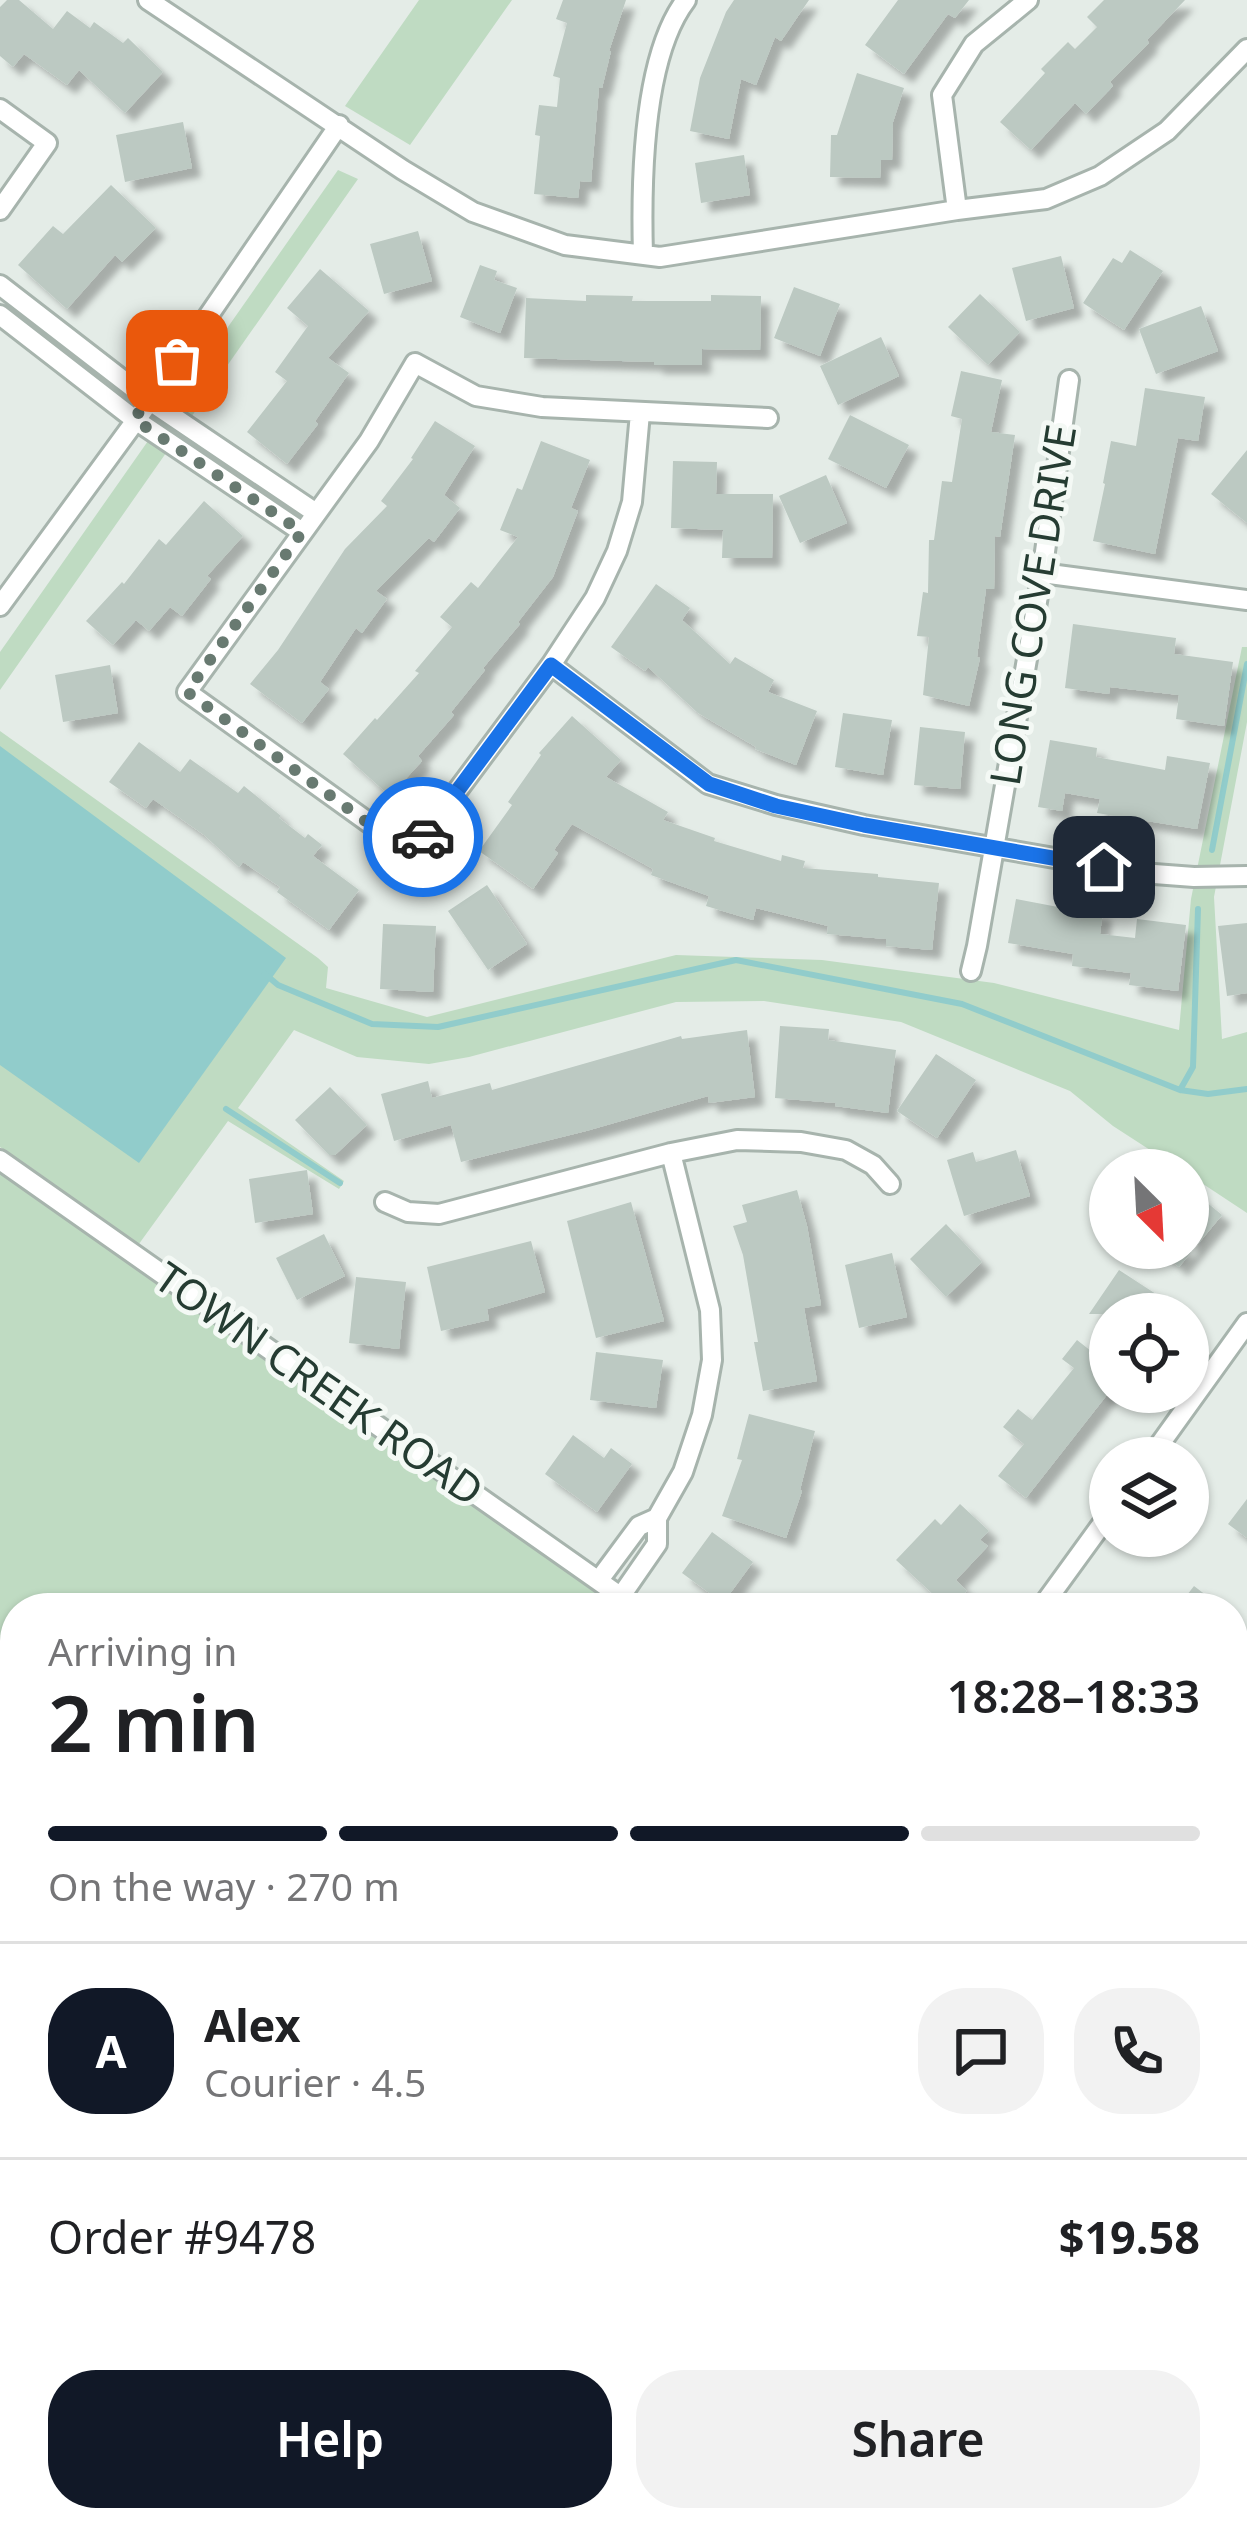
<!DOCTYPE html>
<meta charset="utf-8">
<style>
body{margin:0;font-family:"Noto Sans",sans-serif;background:#f2f2f2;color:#202124;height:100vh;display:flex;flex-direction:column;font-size:45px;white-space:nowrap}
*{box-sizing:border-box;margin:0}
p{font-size:39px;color:#757577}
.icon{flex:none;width:66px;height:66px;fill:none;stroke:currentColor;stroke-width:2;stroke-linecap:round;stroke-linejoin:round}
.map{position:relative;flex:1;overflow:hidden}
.details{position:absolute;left:0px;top:1593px;width:1248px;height:939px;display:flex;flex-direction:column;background:#fff;border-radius:48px 48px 0 0;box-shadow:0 3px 9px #0004}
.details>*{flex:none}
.needle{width:78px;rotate:156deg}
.fabs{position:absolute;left:1089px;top:1149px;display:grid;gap:24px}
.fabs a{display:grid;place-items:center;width:120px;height:120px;border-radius:50%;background:#fff;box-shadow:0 3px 9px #0004;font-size:60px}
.pin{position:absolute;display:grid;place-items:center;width:102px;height:102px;color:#fff;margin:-51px;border-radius:24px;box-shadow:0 6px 18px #0006}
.courier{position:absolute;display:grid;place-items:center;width:120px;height:120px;margin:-60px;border:9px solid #1a73e8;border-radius:50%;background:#fff;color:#222;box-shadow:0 3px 15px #0007}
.overview em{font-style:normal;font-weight:600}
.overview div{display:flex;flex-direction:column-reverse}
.overview{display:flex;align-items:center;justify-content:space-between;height:204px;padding:0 48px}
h1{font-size:78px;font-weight:600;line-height:90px}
.bar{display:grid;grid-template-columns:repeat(4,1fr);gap:18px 12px;align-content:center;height:144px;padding:0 48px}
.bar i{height:15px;border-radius:9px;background:#e0e0e0}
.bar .on{background:#111827}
.bar p{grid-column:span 4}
.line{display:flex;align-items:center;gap:30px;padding:0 48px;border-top:3px solid #e0e0e0}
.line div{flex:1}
.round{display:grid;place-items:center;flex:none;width:126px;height:126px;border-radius:48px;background:#f2f2f2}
.button{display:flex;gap:24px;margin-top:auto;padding:24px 48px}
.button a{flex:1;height:138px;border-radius:48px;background:#111827;color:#fff;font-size:48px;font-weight:600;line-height:138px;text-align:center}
.button a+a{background:#f2f2f2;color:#202124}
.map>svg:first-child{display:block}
.green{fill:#bfdbc2}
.water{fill:#91cccb}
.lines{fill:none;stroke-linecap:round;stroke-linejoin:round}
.stream{stroke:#91cccb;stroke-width:6}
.building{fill:#bcc9c2;filter:url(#shadow)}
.street-casing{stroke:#a7b4ad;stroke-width:24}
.street{stroke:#fff;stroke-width:18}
.done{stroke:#687a71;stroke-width:12;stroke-dasharray:0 21.6}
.route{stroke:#1a73e8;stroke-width:15}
.labels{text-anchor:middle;stroke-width:10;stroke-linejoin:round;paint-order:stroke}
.street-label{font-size:42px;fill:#253c32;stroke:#f4f9f5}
</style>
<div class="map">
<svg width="1247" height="2530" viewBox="0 0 1247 2530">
<defs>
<filter id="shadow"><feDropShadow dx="9" dy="9" stdDeviation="3" flood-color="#0004"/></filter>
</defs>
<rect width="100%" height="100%" fill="#e4ece7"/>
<path class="green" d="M 419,0 L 512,0 L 410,145 L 345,106 Z
M 338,170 L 358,179 L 0,690 L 0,652 Z
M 1242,647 L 1247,647 L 1247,722 L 1214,897 L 1222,1039 L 1247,1032 L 1247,1213 L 1188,1174 L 1188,1170 L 1181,1170 L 1113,1126 L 1070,1091 L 901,1022 L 764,1001 L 676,1002 L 469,1057 L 429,1064 L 357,1057 L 294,1030 L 238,1108 L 344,1181 L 339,1189 L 228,1121 L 136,1248 L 0,1147 L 0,731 L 318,958 L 328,967 L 326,988 L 427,1017 L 676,955 L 822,960 L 994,983 L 1179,1030 L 1191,899 Z
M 0,1170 L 622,1608 L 15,1608 L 15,2517 L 295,2517 L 287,2530 L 0,2530 Z"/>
<path class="water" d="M 0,746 L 286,958 L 139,1163 L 0,1065 Z"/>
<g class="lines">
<path class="stream" d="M 1212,850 L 1247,664
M 265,974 L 278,985 L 372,1024 L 438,1027 L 736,960 L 962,1004 L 1180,1090 L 1208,1094 L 1247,1089
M 1180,1090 L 1193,1067 L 1198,909
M 226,1109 L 340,1183"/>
</g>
<path class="building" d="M 7,0 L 19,0 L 53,29 L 67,11 L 90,28 L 94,22 L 123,43 L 128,38 L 163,72 L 125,113 L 79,70 L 67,85 L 24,54 L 13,67 L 0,56 L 0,7 Z
M 563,0 L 626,0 L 609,51 L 611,51 L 602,88 L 599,87 L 591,182 L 580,181 L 578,198 L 534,194 L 540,136 L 535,135 L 539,105 L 557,107 L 560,78 L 553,76 L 567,23 L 556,19 Z
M 734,0 L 809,0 L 781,41 L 775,37 L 756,85 L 741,79 L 729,139 L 690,131 L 700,78 L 726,12 Z
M 898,0 L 969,0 L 955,18 L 948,14 L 904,74 L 865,45 Z
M 1104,0 L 1185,0 L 1147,40 L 1149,43 L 1110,82 L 1113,86 L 1086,114 L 1075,103 L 1031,150 L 1000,122 L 1045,73 L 1041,69 L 1068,42 L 1075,49 L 1097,27 L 1087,17 Z
M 857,73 L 904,88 L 893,122 L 892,160 L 881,160 L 880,178 L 830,177 L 831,135 L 837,135 Z
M 183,122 L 192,168 L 125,182 L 116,135 Z
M 744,155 L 750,195 L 701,203 L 695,163 Z
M 111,185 L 156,228 L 122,262 L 115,255 L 67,309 L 18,265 L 53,226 L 63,234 Z
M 418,231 L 432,281 L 384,294 L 370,244 Z
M 1130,250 L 1163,271 L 1124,330 L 1083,303 L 1113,258 L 1122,263 Z
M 1061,256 L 1074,308 L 1026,321 L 1012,268 Z
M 480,265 L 497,271 L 494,280 L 517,288 L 500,333 L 460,317 Z
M 320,269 L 369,311 L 328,358 L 349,373 L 315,421 L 318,424 L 287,464 L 247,432 L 287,381 L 275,372 L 308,326 L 287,308 Z
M 794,287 L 840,304 L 820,356 L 774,338 Z
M 980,294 L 1020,332 L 988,365 L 948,327 Z
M 586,295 L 633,296 L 632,301 L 711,301 L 711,295 L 761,296 L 760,350 L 702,349 L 702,365 L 654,365 L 654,362 L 524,358 L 526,298 L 586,301 Z
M 1201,306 L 1218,351 L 1156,374 L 1139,329 Z
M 881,337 L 899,376 L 838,405 L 820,366 Z
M 961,371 L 1002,380 L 991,432 L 1015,435 L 1000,537 L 995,536 L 994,589 L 986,589 L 977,657 L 980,658 L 969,706 L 923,695 L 929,637 L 917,636 L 923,592 L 928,593 L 929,540 L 934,540 L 942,481 L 952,482 L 962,419 L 951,416 Z
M 1145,388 L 1205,397 L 1198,441 L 1178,438 L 1155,554 L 1093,541 L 1105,484 L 1103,483 L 1111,441 L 1136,446 Z
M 850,415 L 909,445 L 886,488 L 828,459 Z
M 435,421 L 475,446 L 444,495 L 460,508 L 434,542 L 429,538 L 376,591 L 387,599 L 362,633 L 356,628 L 320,682 L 329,689 L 302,723 L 250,684 L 278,650 L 345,549 L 387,506 L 381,501 L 413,459 L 411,458 Z
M 541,441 L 590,460 L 571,508 L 578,511 L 553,577 L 518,622 L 520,624 L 483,668 L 485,670 L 451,712 L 454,715 L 418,756 L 422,761 L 390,796 L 343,754 L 375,718 L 377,720 L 419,673 L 415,671 L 452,627 L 440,617 L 471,582 L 478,588 L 518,537 L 500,530 L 517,488 L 522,490 Z
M 1247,450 L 1247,523 L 1211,494 Z
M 673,461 L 717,462 L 716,494 L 773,494 L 772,558 L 722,558 L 723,530 L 671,528 Z
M 826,475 L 847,523 L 800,543 L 779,496 Z
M 204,501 L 243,536 L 207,576 L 211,579 L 182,616 L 170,607 L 149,631 L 136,620 L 113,645 L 86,621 L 122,582 L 124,584 L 159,539 L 166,545 Z
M 656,584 L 690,608 L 682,620 L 730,664 L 735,657 L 774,680 L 768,692 L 817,711 L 796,765 L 755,749 L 756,747 L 698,713 L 648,667 L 645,671 L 611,647 Z
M 1073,624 L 1176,638 L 1174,654 L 1233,662 L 1224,726 L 1176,719 L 1179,695 L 1110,687 L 1109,694 L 1065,688 Z
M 110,665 L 118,713 L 63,722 L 55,675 Z
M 843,713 L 892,720 L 883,775 L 835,767 Z
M 572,716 L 621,760 L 606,777 L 668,812 L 663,820 L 715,838 L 714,841 L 781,861 L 782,855 L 805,861 L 803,868 L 878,874 L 878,877 L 939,883 L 932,950 L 886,946 L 886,939 L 827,934 L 828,926 L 756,908 L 753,920 L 706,906 L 709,896 L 651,875 L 653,869 L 572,824 L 554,850 L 558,853 L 533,889 L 479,851 L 512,805 L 508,802 L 541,755 L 539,753 Z
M 920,727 L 965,732 L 960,789 L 914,785 Z
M 1050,740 L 1097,748 L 1096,757 L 1165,770 L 1167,756 L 1210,763 L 1197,829 L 1097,813 L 1100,799 L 1065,793 L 1062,811 L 1038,807 Z
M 139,742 L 180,772 L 190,759 L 238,793 L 244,786 L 281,816 L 279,818 L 305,838 L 308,834 L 322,845 L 313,856 L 359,890 L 329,930 L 277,892 L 280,887 L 243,862 L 239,867 L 204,835 L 153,799 L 146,808 L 109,782 Z
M 487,885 L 527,944 L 488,970 L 448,911 Z
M 1016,899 L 1079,911 L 1079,908 L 1103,911 L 1100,934 L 1135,938 L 1137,919 L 1186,925 L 1178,991 L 1129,985 L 1131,973 L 1072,966 L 1073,954 L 1008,943 Z
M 1247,923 L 1247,993 L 1227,996 L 1218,926 Z
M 383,924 L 436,926 L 433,992 L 380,989 Z
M 780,1026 L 829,1029 L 828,1040 L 896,1050 L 888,1113 L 835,1106 L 836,1103 L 775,1098 Z
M 747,1030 L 755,1097 L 709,1103 L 708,1096 L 586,1131 L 461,1162 L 451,1125 L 394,1141 L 381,1094 L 428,1081 L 432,1098 L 490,1083 L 492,1090 L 681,1036 L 682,1039 Z
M 936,1054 L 976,1080 L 937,1138 L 897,1111 Z
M 330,1087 L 367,1125 L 335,1155 L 329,1155 L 295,1120 Z
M 1016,1150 L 1030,1196 L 964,1216 L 947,1160 L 973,1152 L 976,1162 Z
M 307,1170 L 313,1214 L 255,1223 L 249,1179 Z
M 1188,1187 L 1222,1215 L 1179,1267 L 1156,1248 L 1188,1248 Z
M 797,1190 L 807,1226 L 821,1305 L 804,1308 L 817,1381 L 763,1391 L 754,1342 L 758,1342 L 743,1255 L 733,1226 L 747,1222 L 742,1205 Z
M 631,1202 L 664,1321 L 596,1338 L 567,1221 Z
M 946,1224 L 982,1262 L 946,1297 L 910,1259 Z
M 324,1234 L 345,1276 L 297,1300 L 276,1258 Z
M 531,1241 L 545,1292 L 487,1309 L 489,1320 L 441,1331 L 427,1267 Z
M 892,1253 L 907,1317 L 859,1328 L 845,1265 Z
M 1119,1270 L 1159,1296 L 1147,1314 L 1089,1314 Z
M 356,1277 L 406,1282 L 399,1349 L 349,1343 Z
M 1077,1340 L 1110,1366 L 1110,1391 L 1026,1498 L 998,1476 L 1024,1444 L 1003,1427 L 1018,1409 L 1032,1420 L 1074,1368 L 1062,1359 Z
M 596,1352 L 663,1360 L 656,1408 L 590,1400 Z
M 749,1414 L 815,1431 L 800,1490 L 802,1491 L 786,1538 L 722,1516 L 742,1460 L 737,1459 Z
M 573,1435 L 604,1458 L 611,1448 L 632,1464 L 597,1512 L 545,1474 Z
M 1247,1499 L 1247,1538 L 1228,1524 Z
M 960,1504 L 989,1531 L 980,1540 L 988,1546 L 956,1580 L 967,1591 L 948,1608 L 896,1560 L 935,1519 L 941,1525 Z
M 712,1532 L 753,1562 L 723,1603 L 682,1573 Z
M 1194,1586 L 1223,1608 L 1177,1608 Z"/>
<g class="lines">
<g class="street-casing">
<path id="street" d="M 148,0 L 403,170 L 473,212 L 565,245 L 660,257 L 957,210 L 1046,199 L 1100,176 L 1167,131 L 1247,49
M 0,109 L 47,143 L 0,210
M 957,210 L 942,95 L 974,44 L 1028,0
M 643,255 C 641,184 642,58 686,0
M 0,285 L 150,401 L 316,513
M 0,315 L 134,419 L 302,532
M 640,413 L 632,502 L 617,551 L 595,598 L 551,665 L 411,853 L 187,692 L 369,441 L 415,363 L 476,396 L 542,407 L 768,418
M 1042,573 L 1247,600
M 0,606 L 150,401 L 339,125
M 551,665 L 708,784 L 776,805 L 864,825 L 1141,873 L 1194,877 L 1247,876
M 971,971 L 977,946 L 1042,573 L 1069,380
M 0,1160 L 637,1608
M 385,1202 L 408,1212 L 439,1214 L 671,1153 L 737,1140 L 801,1142 L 846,1150 L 873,1165 L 890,1184
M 1150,1458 L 1247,1323
M 599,1580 L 639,1526 L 657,1518
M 621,1596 L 657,1544 L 657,1518 L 683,1472 L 702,1415 L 712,1360 L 710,1310 L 671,1153
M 1041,1608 L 1110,1513
M 1233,2041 L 1247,2051
M 1233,2315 L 1247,2292
M 1035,2517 L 1054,2530
M 783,2530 L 792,2517"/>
</g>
<use href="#street" class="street"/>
</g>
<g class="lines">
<path class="done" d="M 177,361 L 134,419 L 302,532 L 187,692 L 411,854 L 423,837"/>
<path class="route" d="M 423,837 L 551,665 L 709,784 L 776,806 L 864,825 L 1104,867"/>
</g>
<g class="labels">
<g class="street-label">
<text transform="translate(1033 605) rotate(-81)" y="15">LONG COVE DRIVE</text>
<text transform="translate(319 1384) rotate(35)" y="15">TOWN CREEK ROAD</text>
</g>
</g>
</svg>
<div class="fabs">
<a><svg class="needle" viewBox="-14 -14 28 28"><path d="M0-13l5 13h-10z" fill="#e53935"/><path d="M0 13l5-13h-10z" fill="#757577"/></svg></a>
<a><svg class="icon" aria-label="locate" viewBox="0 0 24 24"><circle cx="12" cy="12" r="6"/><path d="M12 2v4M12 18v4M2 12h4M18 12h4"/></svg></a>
<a><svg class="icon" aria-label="layers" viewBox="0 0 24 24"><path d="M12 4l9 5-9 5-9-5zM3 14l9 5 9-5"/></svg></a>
</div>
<div class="pin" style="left:177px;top:361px;background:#ea580c"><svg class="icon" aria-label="bag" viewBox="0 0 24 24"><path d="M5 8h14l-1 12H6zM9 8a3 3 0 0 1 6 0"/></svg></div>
<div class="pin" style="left:1104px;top:867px;background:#1f2937"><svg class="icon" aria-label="home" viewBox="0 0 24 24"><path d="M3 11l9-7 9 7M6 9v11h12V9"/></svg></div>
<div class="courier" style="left:423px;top:837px"><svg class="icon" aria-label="car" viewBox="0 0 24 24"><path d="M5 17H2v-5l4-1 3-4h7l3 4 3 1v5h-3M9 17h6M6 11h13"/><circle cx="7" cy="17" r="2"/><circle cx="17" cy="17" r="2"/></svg></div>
<section class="details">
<div class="overview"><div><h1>2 min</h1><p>Arriving in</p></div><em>18:28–18:33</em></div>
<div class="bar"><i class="on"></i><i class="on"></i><i class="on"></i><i></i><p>On the way · 270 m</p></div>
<div class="line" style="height:216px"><b class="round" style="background:#111827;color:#fff">A</b><div><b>Alex</b><p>Courier · 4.5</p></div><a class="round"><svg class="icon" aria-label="chat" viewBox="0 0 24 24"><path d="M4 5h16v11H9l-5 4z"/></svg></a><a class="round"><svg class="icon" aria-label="phone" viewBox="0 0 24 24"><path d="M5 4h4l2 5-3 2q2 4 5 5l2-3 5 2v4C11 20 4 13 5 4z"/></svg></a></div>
<div class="line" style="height:156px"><div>Order #9478</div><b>$19.58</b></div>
<div class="button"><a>Help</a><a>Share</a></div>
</section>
</div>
